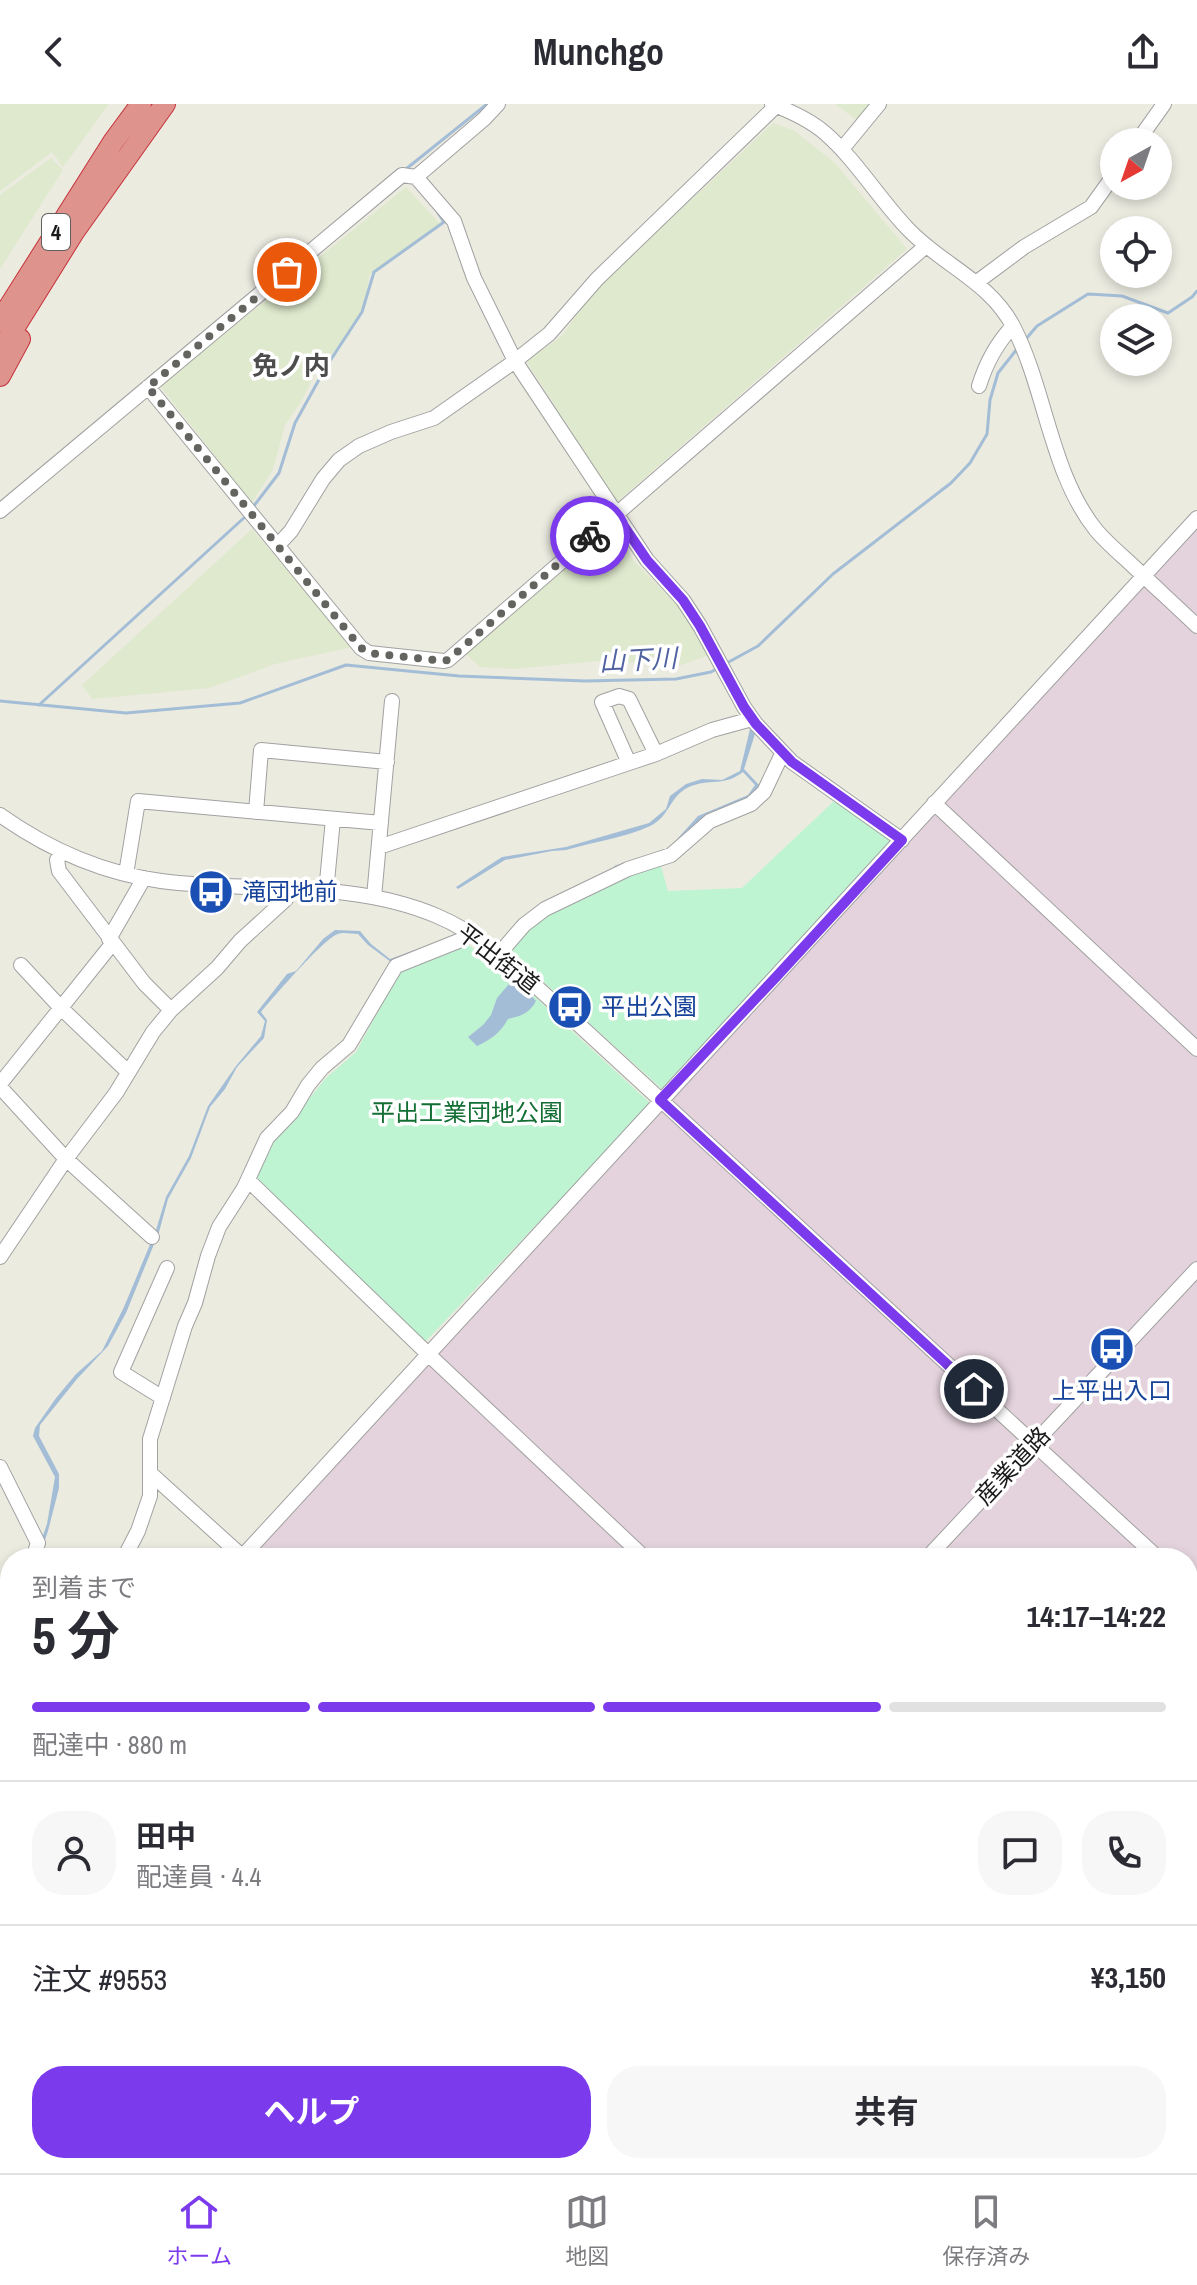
<!DOCTYPE html>
<html lang="ja">
<meta charset="utf-8">
<style>
body{margin:0;font-family:"Archivo Narrow","Noto Sans JP",sans-serif;background:#f7f7f7;color:#2b2b33;height:100vh;display:flex;flex-direction:column;font-size:30px;white-space:nowrap}
*{box-sizing:border-box;margin:0}
p{font-size:26px;color:#7c7c81}
.icon{flex:none;width:44px;height:44px;fill:none;stroke:currentColor;stroke-width:2;stroke-linecap:round;stroke-linejoin:round}
.map{position:relative;flex:1;overflow:hidden}
.side{position:absolute;left:0px;top:1444px;width:1198px;height:626px;display:flex;flex-direction:column;background:#fff;border-radius:32px 32px 0 0;box-shadow:0 4px 12px #0003}
.side>*{flex:none}
.needle{width:52px;rotate:220deg}
.tools{position:absolute;left:1100px;top:24px;display:grid;gap:16px}
.tools a{display:grid;place-items:center;width:72px;height:72px;border-radius:50%;background:#fff;box-shadow:0 4px 12px #0003;font-size:40px}
.pin{position:absolute;display:grid;place-items:center;width:68px;height:68px;color:#fff;margin:-34px;border:4px solid #fff;border-radius:50%;box-shadow:0 2px 8px #0007}
.courier{position:absolute;display:grid;place-items:center;width:80px;height:80px;margin:-40px;border:6px solid #7c3aed;border-radius:50%;background:#fff;color:#222;box-shadow:0 2px 10px #0007}
.summary em{font-style:normal;font-weight:700}
.summary div{display:flex;flex-direction:column-reverse}
.summary{display:flex;align-items:center;justify-content:space-between;height:136px;padding:0 32px}
h1{font-size:52px;font-weight:700;line-height:60px}
.bar{display:grid;grid-template-columns:repeat(4,1fr);gap:12px 8px;align-content:center;height:96px;padding:0 32px}
.bar i{height:10px;border-radius:6px;background:#e1e1e2}
.bar .active{background:#7c3aed}
.bar p{grid-column:span 4}
.line{display:flex;align-items:center;gap:20px;padding:0 32px;border-top:2px solid #e1e1e2}
.line div{flex:1}
.round{display:grid;place-items:center;flex:none;width:84px;height:84px;border-radius:32px;background:#f7f7f7}
.action{display:flex;gap:16px;margin-top:auto;padding:16px 32px}
.action a{flex:1;height:92px;border-radius:32px;background:#7c3aed;color:#fff;font-size:32px;font-weight:700;line-height:92px;text-align:center}
.action a+a{background:#f7f7f7;color:#2b2b33}
header{display:flex;justify-content:space-between;align-items:center;height:104px;padding:0 32px;background:#fff;font-size:36px;font-weight:700}
.dock{display:flex;justify-content:space-around;align-items:center;height:112px;border-top:2px solid #e1e1e2;background:#fff;font-size:22px;color:#7c7c81}
.dock a{display:grid;justify-items:center;gap:4px}
.dock .active{color:#7c3aed}
.map>svg:first-child{display:block}
.industrial{fill:#e4d3dc}
.farmland{fill:#dfe9cd}
.park{fill:#bff4d2}
.water{fill:#a4bdd6}
.lines{fill:none;stroke-linecap:round;stroke-linejoin:round}
.stream{stroke:#a4bdd6;stroke-width:3}
.minor-casing{stroke:#a1a1a1;stroke-width:16}
.highway-casing{stroke:#c6313b;stroke-width:22}
.minor{stroke:#fff;stroke-width:14}
.highway{stroke:#de948d;stroke-width:20}
.done{stroke:#63635f;stroke-width:8;stroke-dasharray:0 14.4}
.route{stroke:#7c3aed;stroke-width:10}
.labels{text-anchor:middle;stroke-width:7;stroke-linejoin:round;paint-order:stroke}
.shield{fill:#fff;stroke:#5f5f5f;stroke-width:2}
.shield-label{font-size:22px;font-weight:bold;fill:#1a1a1a}
.transit-label{font-size:24px;fill:#164399;stroke:#fff;text-anchor:start}
.street-label{font-size:24px;fill:#1a1a1a;stroke:#fff}
.park-label{font-size:24px;fill:#136e34;stroke:#fff}
.neighbourhood-label{font-size:26px;font-weight:bold;fill:#4d4d4d;stroke:#fff}
.water-label{font-size:26px;font-style:italic;fill:#5062a1;stroke:#fff}
</style>
<header><svg class="icon" aria-label="back" viewBox="0 0 24 24"><path d="M15 5l-7 7 7 7"/></svg>Munchgo<svg class="icon" aria-label="share" viewBox="0 0 24 24"><path d="M12 15V3M7 8l5-5 5 5M5 13v7h14v-7"/></svg></header>
<div class="map">
<svg width="1197" height="2069" viewBox="0 0 1197 2069">
<rect width="100%" height="100%" fill="#ebebe0"/>
<path class="industrial" d="M 1197,422 L 1197,1571 L 1188,1581 L 1188,1454 L 249,1454 Z
M 10,1714 L 10,2060 L 1009,2060 L 1001,2069 L 0,2069 L 0,1725 Z"/>
<path class="farmland" d="M 0,0 L 109,0 L 63,63 L 52,48 L 0,87 Z
M 835,0 L 870,0 L 857,16 Z
M 773,19 L 793,26 L 834,58 L 907,145 L 617,398 L 526,257 L 562,232 L 593,188 Z
M 51,54 L 63,66 L 0,165 L 0,91 Z
M 406,83 L 441,121 L 369,171 L 366,201 L 349,232 L 318,264 L 301,298 L 285,321 L 273,365 L 252,399 L 160,282 Z
M 616,421 L 633,456 L 685,509 L 709,551 L 675,563 L 607,556 L 515,565 L 480,563 L 464,548 Z
M 252,425 L 352,543 L 275,560 L 210,584 L 92,595 L 82,581 Z"/>
<path class="park" d="M 834,697 L 891,736 L 818,820 L 662,985 L 505,843 L 524,821 L 659,755 L 668,787 L 742,784 Z
M 467,840 L 520,879 L 651,1000 L 425,1238 L 255,1072 L 274,1033 L 309,995 L 325,975 L 356,948 L 401,865 Z
M 1197,1587 L 1197,1658 L 1188,1668 L 1188,1596 Z"/>
<path class="water" d="M 750,625 L 755,630 L 744,665 L 759,681 L 750,694 L 672,747 L 615,765 L 614,762 L 669,744 L 698,712 L 748,691 L 755,681 L 743,668 C 724,683 709,674 689,683 C 669,692 670,713 650,722 C 624,734 593,738 566,746 L 552,747 L 505,756 L 458,785 L 456,783 L 502,753 L 566,743 L 649,719 L 666,705 L 670,692 L 686,680 L 702,675 L 722,676 L 740,667 Z
M 335,826 L 360,827 L 371,840 L 390,855 L 453,832 L 391,858 L 368,841 L 358,830 C 352,830 343,828 338,830 C 325,833 272,895 261,908 L 267,916 L 264,934 L 237,963 L 225,985 L 210,1003 L 191,1054 L 168,1095 L 159,1128 L 126,1209 L 108,1242 L 77,1275 L 40,1321 L 39,1332 L 59,1370 L 59,1384 L 48,1427 L 39,1454 L 35,1454 L 47,1420 L 55,1373 L 33,1332 L 35,1324 L 56,1294 L 76,1270 L 102,1247 L 124,1203 L 156,1126 L 166,1093 L 189,1052 L 208,1002 L 236,962 L 261,932 L 265,917 L 257,908 L 287,870 L 296,867 L 323,835 Z
M 509,880 L 523,882 L 536,897 C 530,909 521,912 508,915 C 500,929 492,935 477,942 L 468,933 L 483,921 L 491,911 L 497,894 Z"/>
<g class="lines">
<path class="stream" d="M 408,67 L 406,65 L 487,0
M 1025,236 L 1037,222 L 1088,190 L 1122,192 L 1168,209 L 1192,193 L 1197,187
M 253,403 L 279,369 L 295,319 L 326,263 L 362,208 L 374,168 L 444,118 L 438,109
M 725,560 L 758,542 L 833,470 L 951,379 L 970,359 L 987,330 L 990,296 L 998,269 L 1017,245
M 0,597 L 126,609 L 240,599 L 346,561 L 459,572 L 585,577 L 676,575 L 711,568 L 718,564
M 39,601 L 246,412"/>
<g class="minor-casing">
<path id="minor" d="M 772,0 C 790,7 810,16 825,29 C 857,57 879,95 908,125 C 942,161 991,178 1014,224 C 1046,287 1051,370 1096,426 C 1106,438 1119,449 1131,460 C 1153,481 1175,501 1197,522
M 1137,38 L 1164,0
M 842,45 L 879,0
M 416,73 L 454,117 L 474,174 L 515,257 L 647,456 L 683,496 L 700,522 L 744,603 L 756,620 L 792,658 L 902,736
M 977,178 L 1024,143 L 1091,103 L 1114,71
M 979,282 C 986,259 996,240 1013,222
M 148,283 L 361,544 L 369,549 L 444,557 L 448,556 L 926,142
M 0,407 L 402,71 L 416,73 L 484,15 L 498,0
M 278,441 L 291,427 L 323,375 L 339,356 L 359,342 L 391,328 L 434,314 L 515,257 L 549,230 L 597,175 L 776,2
M 656,650 L 712,626 L 752,615
M 934,699 L 1197,945
M 256,708 L 261,646 L 387,658
M 0,711 C 48,745 102,769 161,777 C 253,789 351,775 437,812 C 492,835 532,881 576,918 L 1158,1454
M 379,743 L 629,659 L 656,650 L 629,595 L 619,592 L 602,598 L 629,659
M 62,748 L 57,756 L 59,767 L 144,879 L 171,906
M 126,770 L 138,697 L 381,719
M 326,788 L 333,715
M 374,793 L 392,597
M 109,835 L 144,774
M 499,850 L 524,821 L 545,805 L 628,765 L 671,751 L 710,717 L 751,700 L 764,688 L 782,650
M 21,861 L 61,904 L 128,968
M 0,980 L 112,840
M 0,983 L 66,1055 L 152,1133
M 248,1076 L 428,1250 L 645,1454
M 0,1153 L 66,1055 L 116,989 L 153,928 L 171,906 L 217,864 L 240,837 L 286,795 L 290,785
M 163,1294 L 121,1268 L 167,1164
M 0,1363 L 38,1439 L 33,1454
M 150,1369 L 244,1454
M 124,1454 L 138,1427 L 150,1392 L 150,1335 L 185,1222 L 195,1199 L 208,1152 L 219,1123 L 244,1084 L 267,1034 L 292,1008 L 308,981 L 322,964 L 349,941 L 396,862 L 461,836 L 470,829
M 241,1454 L 1197,414
M 927,1454 L 1197,1165
M 1188,1482 L 1197,1490
M 10,1514 L 0,1530 L 10,1536
M 1188,1589 L 1197,1579
M 1188,1671 L 1197,1662
M 0,1715 L 10,1704
M 1188,1754 L 1197,1745
M 1188,1840 L 1197,1831
M 1188,1863 L 1197,1870
M 1188,2008 L 1197,2003
M 421,2060 L 431,2069
M 891,2060 L 900,2069
M 351,2069 L 359,2060
M 1008,2069 L 1016,2060
M 1116,2069 L 1128,2060"/>
</g>
<g class="highway-casing">
<path id="highway" d="M 0,217 L 113,38 L 141,0
M 0,247 L 74,128 L 165,0
M 0,272 L 20,235"/>
</g>
<use href="#minor" class="minor"/>
<use href="#highway" class="highway"/>
</g>
<g class="lines">
<path class="done" d="M 287,168 L 148,283 L 361,544 L 369,549 L 444,557 L 448,556 L 590,432"/>
<path class="route" d="M 590,432 L 615,409 L 647,456 L 683,496 L 700,522 L 744,603 L 756,620 L 792,658 L 902,736 L 777,872 L 660,996 L 974,1285"/>
</g>
<defs>
<g id="bus-disc" transform="scale(2.3)"><circle r="9.5" fill="#1a4fb4" stroke="#fff"/><path d="M-5-6H5V4H4V6H2V4H-2V6H-4V4H-5ZM-3.5-4V0h7V-4ZM-3.5 1.2v1.5H-2V1.2ZM2 1.2v1.5H3.5V1.2Z" fill="#fff"/></g>
</defs>
<g fill-rule="evenodd">
<use href="#bus-disc" x="211" y="788"/>
<use href="#bus-disc" x="570" y="903"/>
<use href="#bus-disc" x="1112" y="1245"/>
</g>
<g class="labels">
<rect class="shield" x="42" y="110" width="28" height="36" rx="6"/>
<g class="shield-label">
<text x="56" y="136">4</text>
</g>
<g class="transit-label">
<text x="242" y="796">滝団地前</text>
<text x="601" y="911">平出公園</text>
<text x="1112" y="1295" text-anchor="middle">上平出入口</text>
</g>
<g class="street-label">
<text transform="translate(498 855) rotate(38)" y="8">平出街道</text>
<text transform="translate(1013 1362) rotate(-47)" y="8">産業道路</text>
</g>
<g class="park-label">
<text x="467" y="1017">平出工業団地公園</text>
</g>
<g class="neighbourhood-label">
<text x="291" y="271">免ノ内</text>
</g>
<g class="water-label">
<text transform="translate(638 556) rotate(-3)" y="9">山下川</text>
</g>
</g>
</svg>
<div class="tools">
<a><svg class="needle" viewBox="-14 -14 28 28"><path d="M0-13l5 13h-10z" fill="#e53935"/><path d="M0 13l5-13h-10z" fill="#7c7c81"/></svg></a>
<a><svg class="icon" aria-label="locate" viewBox="0 0 24 24"><circle cx="12" cy="12" r="6"/><path d="M12 2v4M12 18v4M2 12h4M18 12h4"/></svg></a>
<a><svg class="icon" aria-label="layers" viewBox="0 0 24 24"><path d="M12 4l9 5-9 5-9-5zM3 14l9 5 9-5"/></svg></a>
</div>
<div class="pin" style="left:287px;top:168px;background:#ea580c"><svg class="icon" aria-label="bag" viewBox="0 0 24 24"><path d="M5 8h14l-1 12H6zM9 8a3 3 0 0 1 6 0"/></svg></div>
<div class="pin" style="left:974px;top:1285px;background:#1f2937"><svg class="icon" aria-label="home" viewBox="0 0 24 24"><path d="M3 11l9-7 9 7M6 9v11h12V9"/></svg></div>
<div class="courier" style="left:590px;top:432px"><svg class="icon" aria-label="bike" viewBox="0 0 24 24"><circle cx="6" cy="16" r="4"/><circle cx="18" cy="16" r="4"/><path d="M6 16l4-8h5l3 8M10 8l3 8H6M13 5h3"/></svg></div>
<section class="side">
<div class="summary"><div><h1>5 分</h1><p>到着まで</p></div><em>14:17–14:22</em></div>
<div class="bar"><i class="active"></i><i class="active"></i><i class="active"></i><i></i><p>配達中 · 880 m</p></div>
<div class="line" style="height:144px"><a class="round"><svg class="icon" aria-label="person" viewBox="0 0 24 24"><circle cx="12" cy="8" r="4"/><path d="M4 21q1-7 8-7t8 7"/></svg></a><div><b>田中</b><p>配達員 · 4.4</p></div><a class="round"><svg class="icon" aria-label="chat" viewBox="0 0 24 24"><path d="M4 5h16v11H9l-5 4z"/></svg></a><a class="round"><svg class="icon" aria-label="phone" viewBox="0 0 24 24"><path d="M5 4h4l2 5-3 2q2 4 5 5l2-3 5 2v4C11 20 4 13 5 4z"/></svg></a></div>
<div class="line" style="height:104px"><div>注文 #9553</div><b>¥3,150</b></div>
<div class="action"><a>ヘルプ</a><a>共有</a></div>
</section>
</div>
<nav class="dock">
<a class="active"><svg class="icon" aria-label="home" viewBox="0 0 24 24"><path d="M3 11l9-7 9 7M6 9v11h12V9"/></svg>ホーム</a>
<a><svg class="icon" aria-label="map" viewBox="0 0 24 24"><path d="M3 6l6-2 6 2 6-2v14l-6 2-6-2-6 2zM9 4v14M15 6v14"/></svg>地図</a>
<a><svg class="icon" aria-label="saved" viewBox="0 0 24 24"><path d="M7 4h10v16l-5-4-5 4z"/></svg>保存済み</a>
</nav>
